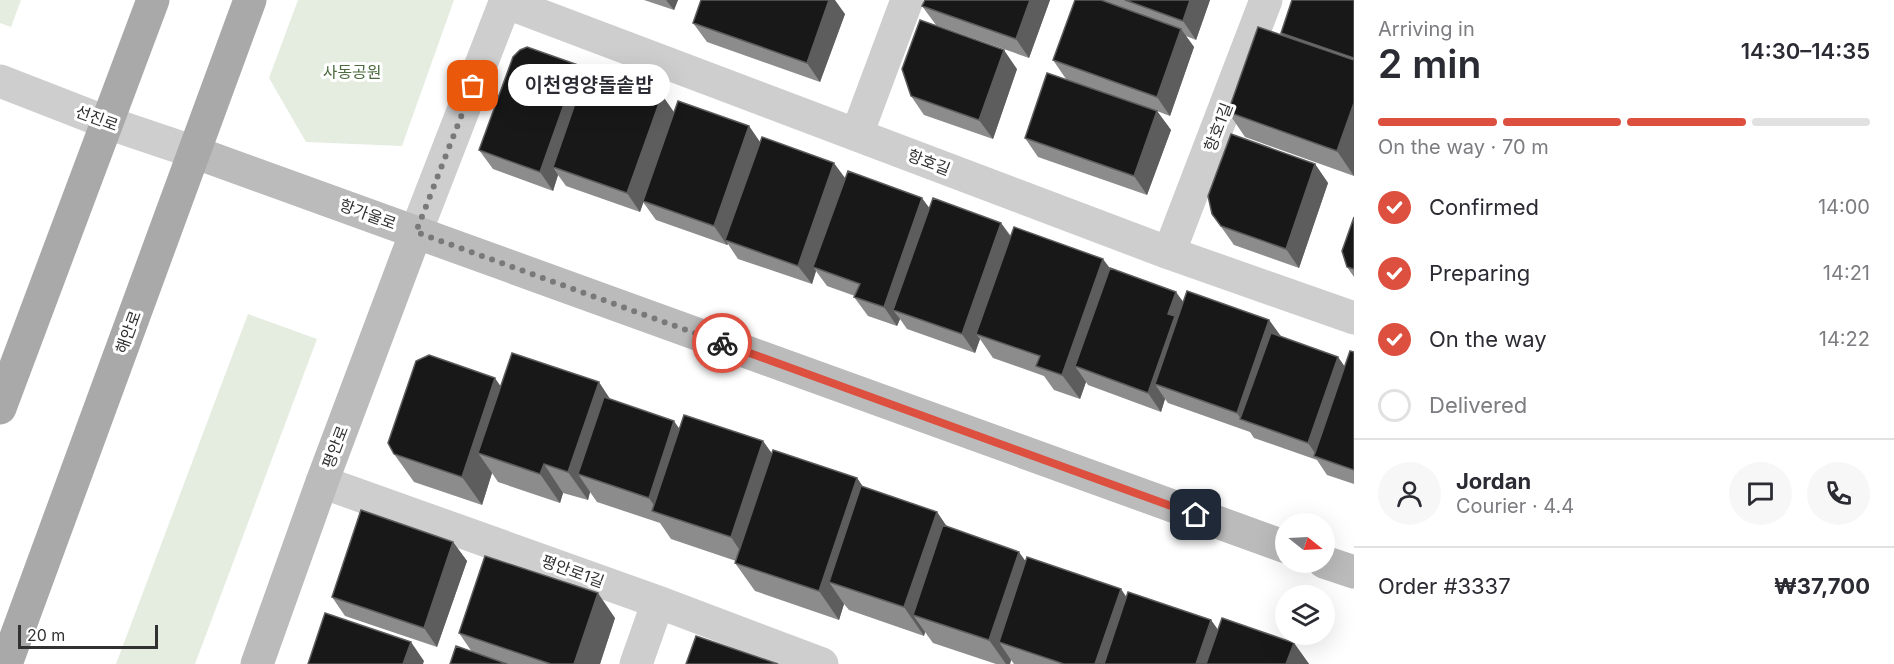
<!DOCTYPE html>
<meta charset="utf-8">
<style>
body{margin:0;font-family:Inter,"Noto Sans KR",sans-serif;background:#f7f7f7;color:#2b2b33;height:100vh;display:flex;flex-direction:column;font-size:22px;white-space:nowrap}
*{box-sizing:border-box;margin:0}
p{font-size:20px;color:#7c7c81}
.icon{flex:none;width:33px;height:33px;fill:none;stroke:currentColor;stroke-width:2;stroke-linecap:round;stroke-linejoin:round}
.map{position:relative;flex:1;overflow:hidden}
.drawer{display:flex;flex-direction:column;background:#fff;width:540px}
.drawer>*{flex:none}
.needle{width:39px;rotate:108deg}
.tools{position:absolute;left:1275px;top:513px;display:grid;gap:12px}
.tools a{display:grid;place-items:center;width:60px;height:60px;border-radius:50%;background:#fff;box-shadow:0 6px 24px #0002;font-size:30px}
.scale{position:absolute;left:18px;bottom:15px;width:140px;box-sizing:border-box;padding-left:6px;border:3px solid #313131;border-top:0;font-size:16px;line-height:21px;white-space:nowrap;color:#313131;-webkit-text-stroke:4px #fff;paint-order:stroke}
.pin{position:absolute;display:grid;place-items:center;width:51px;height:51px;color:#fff;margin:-26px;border-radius:12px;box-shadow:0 3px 9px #0006}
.courier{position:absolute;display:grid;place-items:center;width:60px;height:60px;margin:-30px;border:4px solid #dd4f3e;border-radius:50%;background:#fff;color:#222;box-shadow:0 2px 8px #0007}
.bubble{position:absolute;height:42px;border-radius:21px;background:#fff;box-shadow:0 6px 24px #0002;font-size:20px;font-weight:600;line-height:42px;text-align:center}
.head em{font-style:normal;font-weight:600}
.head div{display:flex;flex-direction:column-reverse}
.head{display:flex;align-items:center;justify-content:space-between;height:102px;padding:0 24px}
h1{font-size:39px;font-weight:600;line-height:45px}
.bar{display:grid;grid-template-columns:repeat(4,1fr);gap:9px 6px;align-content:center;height:72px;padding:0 24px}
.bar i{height:8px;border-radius:4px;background:#e1e1e2}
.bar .on{background:#dd4f3e}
.bar p{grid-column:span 4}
.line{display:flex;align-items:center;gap:15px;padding:0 24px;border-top:2px solid #e1e1e2}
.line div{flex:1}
.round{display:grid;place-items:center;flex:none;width:63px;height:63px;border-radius:32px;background:#f7f7f7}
ol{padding:0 24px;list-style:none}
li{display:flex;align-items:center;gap:18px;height:66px}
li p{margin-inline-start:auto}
li .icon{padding:6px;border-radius:50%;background:#dd4f3e;color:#fff;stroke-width:4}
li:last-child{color:#7c7c81}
li i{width:33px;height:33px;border:3px solid #e1e1e2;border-radius:50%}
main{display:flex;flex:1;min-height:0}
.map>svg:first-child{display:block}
.green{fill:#e4ede0}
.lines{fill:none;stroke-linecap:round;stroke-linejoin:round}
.street{stroke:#cecece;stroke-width:33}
.secondary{stroke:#bbb;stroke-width:33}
.primary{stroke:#a9a9a9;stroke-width:33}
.wall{fill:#8c8c8c}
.shaded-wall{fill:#5d5d5d}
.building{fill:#181818;stroke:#5d5d5d;stroke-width:1.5}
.done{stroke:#797979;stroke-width:6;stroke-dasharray:0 10.8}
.route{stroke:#dd4f3e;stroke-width:8}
.labels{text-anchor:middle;stroke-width:6;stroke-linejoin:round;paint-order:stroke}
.park-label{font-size:16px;fill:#4c6b40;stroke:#fff}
.street-label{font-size:16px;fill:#313131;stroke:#fff}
</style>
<main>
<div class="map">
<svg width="1354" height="664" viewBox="0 0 1354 664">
<rect width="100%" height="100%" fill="#fff"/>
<path class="green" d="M 0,0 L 21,0 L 11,27 L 0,23 Z
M 298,0 L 454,0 L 402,146 L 306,142 L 269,78 Z
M 248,314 L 317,339 L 195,664 L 116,664 Z"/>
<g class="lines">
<path class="street" d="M 505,2 L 1169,253 L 1354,318
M 0,81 L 108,123 L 194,152
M 857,134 L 907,0
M 416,232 L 506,0
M 1169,253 L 1266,0
M 322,482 L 658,602 L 822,664
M 636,664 L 658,602"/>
<path class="secondary" d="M 194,152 L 1286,547
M 1324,562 L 1354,572
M 257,664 L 322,482 L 416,232"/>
<path class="primary" d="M 0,408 L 153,0
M 6,664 L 250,0"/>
</g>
<path class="wall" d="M 644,0 L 678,0 L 674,10 Z
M 1050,0 L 1029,58 L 936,25 L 922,6 Z
M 1075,0 L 1210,0 L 1196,40 L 1186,36 L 1194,47 L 1170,116 L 1157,111 L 1171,130 L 1147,195 L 1038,157 L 1025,138 L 1066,79 L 1053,60 Z
M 1354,0 L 1354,176 L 1245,137 L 1228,112 L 1283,35 L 1281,33 Z
M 845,14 L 820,82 L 707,42 L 693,23 Z
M 578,65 L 585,75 L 662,95 L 674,112 L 749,126 L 760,142 L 845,178 L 929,208 L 1001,223 L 1011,236 L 1110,269 L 1183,302 L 1269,320 L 1281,337 L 1338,357 L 1345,367 L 1354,352 L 1354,484 L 1327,475 L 1317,460 L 1254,438 L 1250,432 L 1168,403 L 1165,399 L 1161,412 L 1088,385 L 1086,382 L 1080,399 L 1054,390 L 1044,376 L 993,358 L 980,339 L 975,353 L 907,329 L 900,319 L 897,326 L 868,316 L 854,297 L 855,296 L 827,286 L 816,271 L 812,284 L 738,259 L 728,244 L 727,245 L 656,220 L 643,202 L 640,212 L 566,186 L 558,175 L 553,191 L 493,169 L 479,150 Z
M 1017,69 L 993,139 L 924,115 L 911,96 Z
M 1315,164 L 1328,183 L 1299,268 L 1234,245 L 1212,214 Z
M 1354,217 L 1354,277 L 1347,267 Z
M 501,387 L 610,399 L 679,428 L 763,441 L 772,454 L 857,478 L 863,487 L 937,512 L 947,527 L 1026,561 L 1127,598 L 1211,620 L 1218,630 L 1294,643 L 1309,664 L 1014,664 L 1011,660 L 1010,664 L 996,664 L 933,643 L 925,632 L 924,636 L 849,610 L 844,604 L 839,620 L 755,591 L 735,563 L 736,561 L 671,539 L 660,523 L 597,502 L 590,492 L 588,500 L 563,493 L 560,503 L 498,482 L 492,473 L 482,505 L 414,482 L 394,454 Z
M 453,542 L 467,561 L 437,647 L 345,616 L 332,597 Z
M 615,618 L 600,664 L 450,664 L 472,652 L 459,633 Z"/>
<path class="shaded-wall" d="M 666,0 L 678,0 L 674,10 Z
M 829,0 L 835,0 L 845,14 L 820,82 L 807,63 Z
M 1030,0 L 1050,0 L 1029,58 L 1016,39 Z
M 1190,0 L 1210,0 L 1196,40 L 1183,21 Z
M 1181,29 L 1194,47 L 1170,116 L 1157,97 Z
M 1004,50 L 1017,69 L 993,139 L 979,120 Z
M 578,65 L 591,84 L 553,167 L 558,175 L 553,191 L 540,172 Z
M 662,95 L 675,114 L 640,212 L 627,193 Z
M 1354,103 L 1354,176 L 1337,151 Z
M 1157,111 L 1171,130 L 1147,195 L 1134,176 Z
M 749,126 L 762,145 L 725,240 L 728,244 L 727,245 L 714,226 Z
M 834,163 L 848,182 L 813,267 L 816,271 L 812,284 L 798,266 Z
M 1315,164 L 1328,183 L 1299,268 L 1286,249 Z
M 922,198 L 936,217 L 893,310 L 900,319 L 897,326 L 884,307 Z
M 1001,223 L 1014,242 L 976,334 L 980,339 L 975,353 L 962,334 Z
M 1103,259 L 1121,283 L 1075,366 L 1086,382 L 1080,399 L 1062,375 Z
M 1176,292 L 1190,311 L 1155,384 L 1165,399 L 1161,412 L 1148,393 L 1168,314 Z
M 1269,320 L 1283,339 L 1241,419 L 1237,413 Z
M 1338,357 L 1351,376 L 1318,457 L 1308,443 Z
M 495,378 L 514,406 L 478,453 L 492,473 L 482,505 L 462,477 Z
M 599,382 L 618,411 L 578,474 L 590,492 L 588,500 L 568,472 Z
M 674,421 L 694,450 L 660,514 L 649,498 Z
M 763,441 L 783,469 L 750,566 L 731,537 Z
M 544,464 L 563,493 L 560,503 L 540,474 Z
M 857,478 L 877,507 L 829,582 L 844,604 L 839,620 L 819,591 Z
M 937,512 L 956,540 L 913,615 L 925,632 L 924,636 L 904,607 Z
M 453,542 L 467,561 L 437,647 L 424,628 Z
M 1019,552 L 1039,580 L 999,642 L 1011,660 L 1010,664 L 1006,664 L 989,640 Z
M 1121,589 L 1140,617 L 1124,664 L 1095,664 Z
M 598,593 L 615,618 L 600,664 L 574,664 Z
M 1211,620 L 1231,648 L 1225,664 L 1196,664 Z
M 411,642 L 424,661 L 423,664 L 403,664 Z
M 1294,643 L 1309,664 L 1286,664 Z"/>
<path class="building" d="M 701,0 L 829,0 L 807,63 L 693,23 Z
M 925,0 L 1030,0 L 1016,39 L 922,6 Z
M 1075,0 L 1101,0 L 1181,29 L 1157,97 L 1053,60 Z
M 1125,0 L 1190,0 L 1183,21 Z
M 1292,0 L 1354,0 L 1354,58 L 1281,33 Z
M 920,20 L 1004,50 L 979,120 L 911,96 L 902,69 Z
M 1258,27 L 1354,60 L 1354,103 L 1337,151 L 1228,112 Z
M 527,47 L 578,65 L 540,172 L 479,150 L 513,57 L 520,50 Z
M 587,69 L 662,95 L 627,193 L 553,167 Z
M 1047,73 L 1157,111 L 1134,176 L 1025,138 Z
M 678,101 L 749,126 L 714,226 L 643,201 Z
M 1231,134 L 1315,164 L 1286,249 L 1221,226 L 1212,214 L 1208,196 Z
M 762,137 L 834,163 L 798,266 L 725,240 Z
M 848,171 L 922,198 L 884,307 L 854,297 L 860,284 L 813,267 Z
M 933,198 L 1001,223 L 962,334 L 893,310 Z
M 1354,217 L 1354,269 L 1347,267 L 1342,251 Z
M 1014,227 L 1103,259 L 1062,375 L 1036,366 L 1040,356 L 976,334 Z
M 1110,268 L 1176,292 L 1168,314 L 1175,316 L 1148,393 L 1075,366 Z
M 1187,291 L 1269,320 L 1237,413 L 1155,384 Z
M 1271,333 L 1338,357 L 1308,443 L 1240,419 Z
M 1350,351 L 1354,352 L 1354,470 L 1314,456 Z
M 512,353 L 599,382 L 568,472 L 544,464 L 540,474 L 478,453 Z
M 429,355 L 495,378 L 462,477 L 394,454 L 388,443 L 416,361 Z
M 604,397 L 674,421 L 649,498 L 578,474 Z
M 684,415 L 763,441 L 731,537 L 652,511 Z
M 773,450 L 857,478 L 819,591 L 735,563 Z
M 861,486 L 937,512 L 904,607 L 829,582 Z
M 361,510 L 453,542 L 424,628 L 332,597 Z
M 943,525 L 1019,552 L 989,640 L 913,615 Z
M 485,556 L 598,593 L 574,664 L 551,664 L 459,633 Z
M 1027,557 L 1121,589 L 1095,664 L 1064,664 L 999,642 Z
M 1128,592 L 1211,620 L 1196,664 L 1104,664 Z
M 325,613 L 411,642 L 403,664 L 308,664 Z
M 1222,618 L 1294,643 L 1286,664 L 1206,664 Z
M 696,636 L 778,664 L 686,664 Z
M 456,646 L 507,664 L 450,664 Z"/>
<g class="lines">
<path class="done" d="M 473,86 L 416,232 L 722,343"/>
<path class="route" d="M 722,343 L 1196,515"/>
</g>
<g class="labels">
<g class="park-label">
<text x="352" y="78">사동공원</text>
</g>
<g class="street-label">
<text transform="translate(97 118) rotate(20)" y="6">선진로</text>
<text transform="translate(1218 127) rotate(-69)" y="6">항호1길</text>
<text transform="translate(929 162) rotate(21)" y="6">항호길</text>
<text transform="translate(368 214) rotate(20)" y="6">항가울로</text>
<text transform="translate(128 332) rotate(-70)" y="6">해안로</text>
<text transform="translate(335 447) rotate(-69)" y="6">평안로</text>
<text transform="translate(573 571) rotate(20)" y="6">평안로1길</text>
</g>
</g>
</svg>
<div class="tools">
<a><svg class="needle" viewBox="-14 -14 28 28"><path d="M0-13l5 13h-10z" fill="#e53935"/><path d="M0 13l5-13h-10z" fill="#7c7c81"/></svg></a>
<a><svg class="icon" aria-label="layers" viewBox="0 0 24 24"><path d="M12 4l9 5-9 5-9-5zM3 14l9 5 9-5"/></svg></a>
</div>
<div class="scale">20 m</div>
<div class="pin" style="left:473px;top:86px;background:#ea580c"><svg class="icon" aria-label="bag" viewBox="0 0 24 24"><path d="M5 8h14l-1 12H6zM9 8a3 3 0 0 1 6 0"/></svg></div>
<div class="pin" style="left:1196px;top:515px;background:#1f2937"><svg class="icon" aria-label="home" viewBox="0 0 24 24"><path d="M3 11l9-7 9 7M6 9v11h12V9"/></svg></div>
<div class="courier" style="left:722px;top:343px"><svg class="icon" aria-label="bike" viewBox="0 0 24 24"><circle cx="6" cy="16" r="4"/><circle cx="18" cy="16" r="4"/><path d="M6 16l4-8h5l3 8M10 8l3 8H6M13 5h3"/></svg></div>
<div class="bubble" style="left:508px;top:64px;width:162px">이천영양돌솥밥</div>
</div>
<section class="drawer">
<div class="head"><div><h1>2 min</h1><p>Arriving in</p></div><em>14:30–14:35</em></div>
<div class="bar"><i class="on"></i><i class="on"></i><i class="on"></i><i></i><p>On the way · 70 m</p></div>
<ol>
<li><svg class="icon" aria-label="check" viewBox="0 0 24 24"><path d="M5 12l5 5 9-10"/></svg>Confirmed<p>14:00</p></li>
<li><svg class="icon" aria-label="check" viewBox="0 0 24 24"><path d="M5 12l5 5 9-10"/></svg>Preparing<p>14:21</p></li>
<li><svg class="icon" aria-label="check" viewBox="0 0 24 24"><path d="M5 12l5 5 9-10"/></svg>On the way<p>14:22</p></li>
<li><i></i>Delivered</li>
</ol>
<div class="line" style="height:108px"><a class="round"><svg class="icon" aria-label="person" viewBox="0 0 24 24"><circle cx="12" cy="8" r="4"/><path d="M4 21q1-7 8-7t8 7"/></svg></a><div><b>Jordan</b><p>Courier · 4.4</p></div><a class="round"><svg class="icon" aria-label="chat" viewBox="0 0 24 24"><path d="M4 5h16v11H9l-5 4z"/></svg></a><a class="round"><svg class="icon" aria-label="phone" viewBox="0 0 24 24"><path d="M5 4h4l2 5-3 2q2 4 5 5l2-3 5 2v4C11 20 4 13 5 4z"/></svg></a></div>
<div class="line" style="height:78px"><div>Order #3337</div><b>₩37,700</b></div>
</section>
</main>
